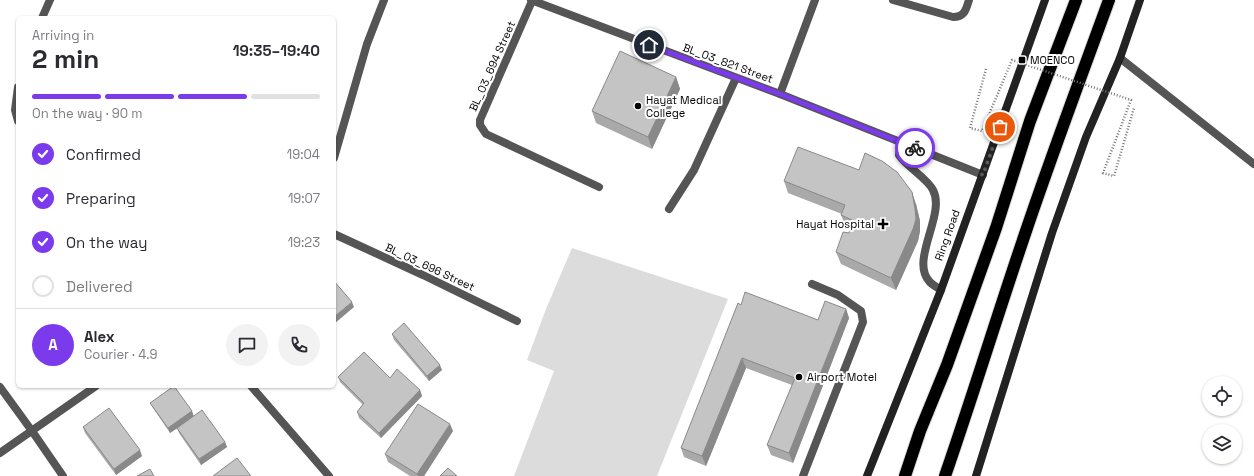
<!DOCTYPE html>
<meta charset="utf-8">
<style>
body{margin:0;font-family:"Space Grotesk",sans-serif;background:#f2f2f3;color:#2b2b33;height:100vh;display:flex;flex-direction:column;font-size:15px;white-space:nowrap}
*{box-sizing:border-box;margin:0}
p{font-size:13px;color:#7c7c81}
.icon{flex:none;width:22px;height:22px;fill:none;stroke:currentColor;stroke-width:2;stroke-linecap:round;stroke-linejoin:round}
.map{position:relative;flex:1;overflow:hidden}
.drawer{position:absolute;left:16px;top:16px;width:320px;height:372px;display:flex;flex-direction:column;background:#fff;border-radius:6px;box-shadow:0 1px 3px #0004}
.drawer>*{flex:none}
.tools{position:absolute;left:1202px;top:376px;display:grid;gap:8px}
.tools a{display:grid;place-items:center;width:40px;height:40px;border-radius:50%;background:#fff;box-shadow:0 1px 3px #0004;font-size:20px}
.pin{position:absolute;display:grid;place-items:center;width:34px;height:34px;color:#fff;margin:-17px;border:2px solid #fff;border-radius:50%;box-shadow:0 1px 4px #0007}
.courier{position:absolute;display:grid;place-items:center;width:40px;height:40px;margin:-20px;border:3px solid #7c3aed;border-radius:50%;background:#fff;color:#222;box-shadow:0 1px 5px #0007}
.overview em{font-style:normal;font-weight:600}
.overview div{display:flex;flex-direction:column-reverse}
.overview{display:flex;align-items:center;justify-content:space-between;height:68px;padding:0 16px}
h1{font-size:26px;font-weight:600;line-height:30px}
.bar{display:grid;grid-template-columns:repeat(4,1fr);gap:6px 4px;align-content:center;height:48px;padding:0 16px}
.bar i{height:5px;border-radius:3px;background:#e1e1e2}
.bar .current{background:#7c3aed}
.bar p{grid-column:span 4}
.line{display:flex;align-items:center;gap:10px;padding:0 16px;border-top:1px solid #e1e1e2}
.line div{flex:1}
.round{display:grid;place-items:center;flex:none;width:42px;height:42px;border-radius:21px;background:#f2f2f3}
ol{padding:0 16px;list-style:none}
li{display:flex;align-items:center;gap:12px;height:44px}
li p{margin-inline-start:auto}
li .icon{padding:4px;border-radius:50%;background:#7c3aed;color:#fff;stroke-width:4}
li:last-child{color:#7c7c81}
li i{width:22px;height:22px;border:2px solid #e1e1e2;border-radius:50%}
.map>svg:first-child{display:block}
.green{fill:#dcdcdc}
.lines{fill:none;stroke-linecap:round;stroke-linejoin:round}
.highway-casing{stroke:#dbdbdb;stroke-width:14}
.lane{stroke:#555;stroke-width:8}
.street{stroke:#555;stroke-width:8}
.secondary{stroke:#222;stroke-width:8}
.highway{stroke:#000;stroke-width:12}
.path-bridge{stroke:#777;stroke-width:2.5;stroke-dasharray:1 2;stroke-linecap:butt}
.wall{fill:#a9a9a9}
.shaded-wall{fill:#898989}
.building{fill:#c4c4c4;stroke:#898989}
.done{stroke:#595959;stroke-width:4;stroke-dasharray:0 7.2}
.route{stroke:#7c3aed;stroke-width:5}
.poi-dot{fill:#000;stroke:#fff;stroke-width:1.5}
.labels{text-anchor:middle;stroke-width:4;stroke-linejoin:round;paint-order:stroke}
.poi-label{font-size:11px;fill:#000;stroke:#fff;text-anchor:start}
.street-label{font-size:11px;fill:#000;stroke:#fff}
</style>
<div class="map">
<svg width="1254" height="476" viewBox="0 0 1254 476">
<rect width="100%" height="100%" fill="#fff"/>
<path class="green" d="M 572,248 L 728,299 L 657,476 L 514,476 L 554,371 L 527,360 L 546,309 Z"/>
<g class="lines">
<g class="highway-casing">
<path id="highway" d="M 905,476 L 920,431 L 947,365 L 996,228 L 1030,121 L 1076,0
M 945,476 C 973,395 998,313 1026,231 C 1052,154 1081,77 1109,0"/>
</g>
<path class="lane" d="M 893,0 L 953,17 C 965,17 966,9 969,0
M 1120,58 L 1254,164
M 780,94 L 815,0
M 901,142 L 899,155 C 907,167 928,179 933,190 C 946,214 910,260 929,281 C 932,285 937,287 941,290
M 803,476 L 863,322 L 861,311 L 838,295 L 812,284"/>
<path class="street" d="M 531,0 L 780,94 L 983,175
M 532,1 L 480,120 L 480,125 L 486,134 L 599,187
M 42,18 L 50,0
M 18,87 L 15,110 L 18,121
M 334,158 L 367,44 L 384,0
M 669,209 L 694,170 L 736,78
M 334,234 L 423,275 L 517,321
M 251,386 L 329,476
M 0,387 L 32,431 L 63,476
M 0,453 L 96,386"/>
<path class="secondary" d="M 867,476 L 941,290 L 1045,0
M 976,476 L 1052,233 L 1086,137 L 1120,58 L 1140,0"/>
<use href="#highway" class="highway"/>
<path class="path-bridge" d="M 986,69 L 970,128 L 982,131 L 1012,60 L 1131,100 L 1103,173 L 1114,176 L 1134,108"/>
</g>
<path class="wall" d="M 676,77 L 680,89 L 652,149 L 596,123 L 592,111 Z
M 784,181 L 916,204 L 920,221 L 920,231 L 918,241 L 896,290 L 841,264 L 836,252 L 849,233 L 850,229 L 846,227 L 841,215 L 842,214 L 788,193 Z
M 741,305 L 818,320 L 846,309 L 849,318 L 793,463 L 771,455 L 767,445 L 792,385 L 746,368 L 706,466 L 684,457 L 681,448 Z
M 392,334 L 442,370 L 429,381 L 394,340 Z
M 338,377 L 390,378 L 420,390 L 422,396 L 381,438 L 359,418 L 357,412 L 363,405 L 340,382 Z
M 150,403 L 192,411 L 193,416 L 225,442 L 227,447 L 201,465 L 179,433 L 177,428 L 170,433 L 153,408 Z
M 83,427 L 142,456 L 116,475 L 85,433 Z
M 453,431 L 424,476 L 410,476 L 388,462 L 385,454 Z"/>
<path class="shaded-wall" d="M 676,77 L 680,89 L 652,149 L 648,137 Z
M 912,192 L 916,204 L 920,221 L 920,231 L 918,241 L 896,290 L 891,278 Z
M 352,302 L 354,307 L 334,324 L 334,317 Z
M 846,309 L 849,318 L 793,463 L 789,453 Z
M 742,358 L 746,368 L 706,466 L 702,456 Z
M 440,365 L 442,370 L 429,381 L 427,376 Z
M 420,390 L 422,396 L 381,438 L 379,433 Z
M 192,411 L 194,417 L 170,433 L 168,428 Z
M 450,424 L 453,431 L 424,476 L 418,476 L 417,474 Z
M 225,442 L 227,447 L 201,465 L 199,459 Z
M 140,450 L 142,456 L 116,475 L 114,469 Z"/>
<path class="building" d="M 620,51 L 676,77 L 648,137 L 592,111 Z
M 798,147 L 859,170 L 865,153 L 882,161 L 897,172 L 912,192 L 915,209 L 916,219 L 913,229 L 891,278 L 836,252 L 843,232 L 849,233 L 852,220 L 841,215 L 845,205 L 784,181 Z
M 334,281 L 352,302 L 334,317 Z
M 745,292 L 818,320 L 825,301 L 846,309 L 789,453 L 767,445 L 795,378 L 742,358 L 702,456 L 681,448 L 738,303 L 741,305 Z
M 404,323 L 440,365 L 427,376 L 392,334 Z
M 364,352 L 390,378 L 397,369 L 420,390 L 379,433 L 357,412 L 364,403 L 338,377 Z
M 174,386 L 192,411 L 168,428 L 150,403 Z
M 418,404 L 450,424 L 417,474 L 385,454 Z
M 109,408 L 140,450 L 114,469 L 83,427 Z
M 202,410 L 225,442 L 199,459 L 177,428 Z
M 237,458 L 251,476 L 213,476 Z
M 448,468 L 457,476 L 440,476 Z
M 150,469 L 154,476 L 137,476 Z"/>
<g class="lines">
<path class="done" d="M 915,148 L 983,175 L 1000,127"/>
<path class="route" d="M 649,45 L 780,94 L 915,148"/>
</g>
<g class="poi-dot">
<rect x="1018" y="56" width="8" height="8" rx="2"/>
<circle cx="638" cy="106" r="4"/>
<path d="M881 218h4v4h4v4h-4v4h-4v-4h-4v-4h4z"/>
<circle cx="799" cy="377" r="4"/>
</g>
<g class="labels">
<g class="poi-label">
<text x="1030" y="64">MOENCO</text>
<text x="646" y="104">Hayat Medical<tspan x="646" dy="13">College</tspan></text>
<text x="874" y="228" text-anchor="end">Hayat Hospital</text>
<text x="807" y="381">Airport Motel</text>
</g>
<g class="street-label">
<text transform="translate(728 63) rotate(20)" y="4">BL_03_821 Street</text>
<text transform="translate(492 66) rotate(-66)" y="4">BL_03_694 Street</text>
<text transform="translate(947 235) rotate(-70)" y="4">Ring Road</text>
<text transform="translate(430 267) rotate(25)" y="4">BL_03_696 Street</text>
</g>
</g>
</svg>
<div class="tools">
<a><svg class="icon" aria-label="locate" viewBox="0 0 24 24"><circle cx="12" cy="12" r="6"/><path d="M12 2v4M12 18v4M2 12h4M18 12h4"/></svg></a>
<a><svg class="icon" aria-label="layers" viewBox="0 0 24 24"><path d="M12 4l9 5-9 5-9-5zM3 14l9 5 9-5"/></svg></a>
</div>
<div class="pin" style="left:1000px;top:127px;background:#ea580c"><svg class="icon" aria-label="bag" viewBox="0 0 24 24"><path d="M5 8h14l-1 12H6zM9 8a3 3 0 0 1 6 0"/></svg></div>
<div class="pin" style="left:649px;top:45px;background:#1f2937"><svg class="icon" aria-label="home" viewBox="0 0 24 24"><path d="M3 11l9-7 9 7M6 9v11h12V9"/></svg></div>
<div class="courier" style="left:915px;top:148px"><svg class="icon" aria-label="bike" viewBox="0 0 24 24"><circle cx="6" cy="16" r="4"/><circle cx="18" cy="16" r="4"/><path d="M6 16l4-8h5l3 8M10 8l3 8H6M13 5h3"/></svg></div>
<section class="drawer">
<div class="overview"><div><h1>2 min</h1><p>Arriving in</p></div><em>19:35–19:40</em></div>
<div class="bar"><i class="current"></i><i class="current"></i><i class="current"></i><i></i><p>On the way · 90 m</p></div>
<ol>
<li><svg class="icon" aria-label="check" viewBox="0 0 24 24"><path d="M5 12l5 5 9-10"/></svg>Confirmed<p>19:04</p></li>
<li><svg class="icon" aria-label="check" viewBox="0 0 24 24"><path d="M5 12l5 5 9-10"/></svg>Preparing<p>19:07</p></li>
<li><svg class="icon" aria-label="check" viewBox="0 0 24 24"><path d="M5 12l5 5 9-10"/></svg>On the way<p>19:23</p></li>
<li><i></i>Delivered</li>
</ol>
<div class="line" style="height:72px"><b class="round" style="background:#7c3aed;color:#fff">A</b><div><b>Alex</b><p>Courier · 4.9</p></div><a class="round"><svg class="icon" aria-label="chat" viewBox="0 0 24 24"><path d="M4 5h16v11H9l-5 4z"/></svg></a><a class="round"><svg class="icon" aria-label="phone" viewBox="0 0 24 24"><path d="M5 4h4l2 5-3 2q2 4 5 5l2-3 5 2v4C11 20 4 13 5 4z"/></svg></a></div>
</section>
</div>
